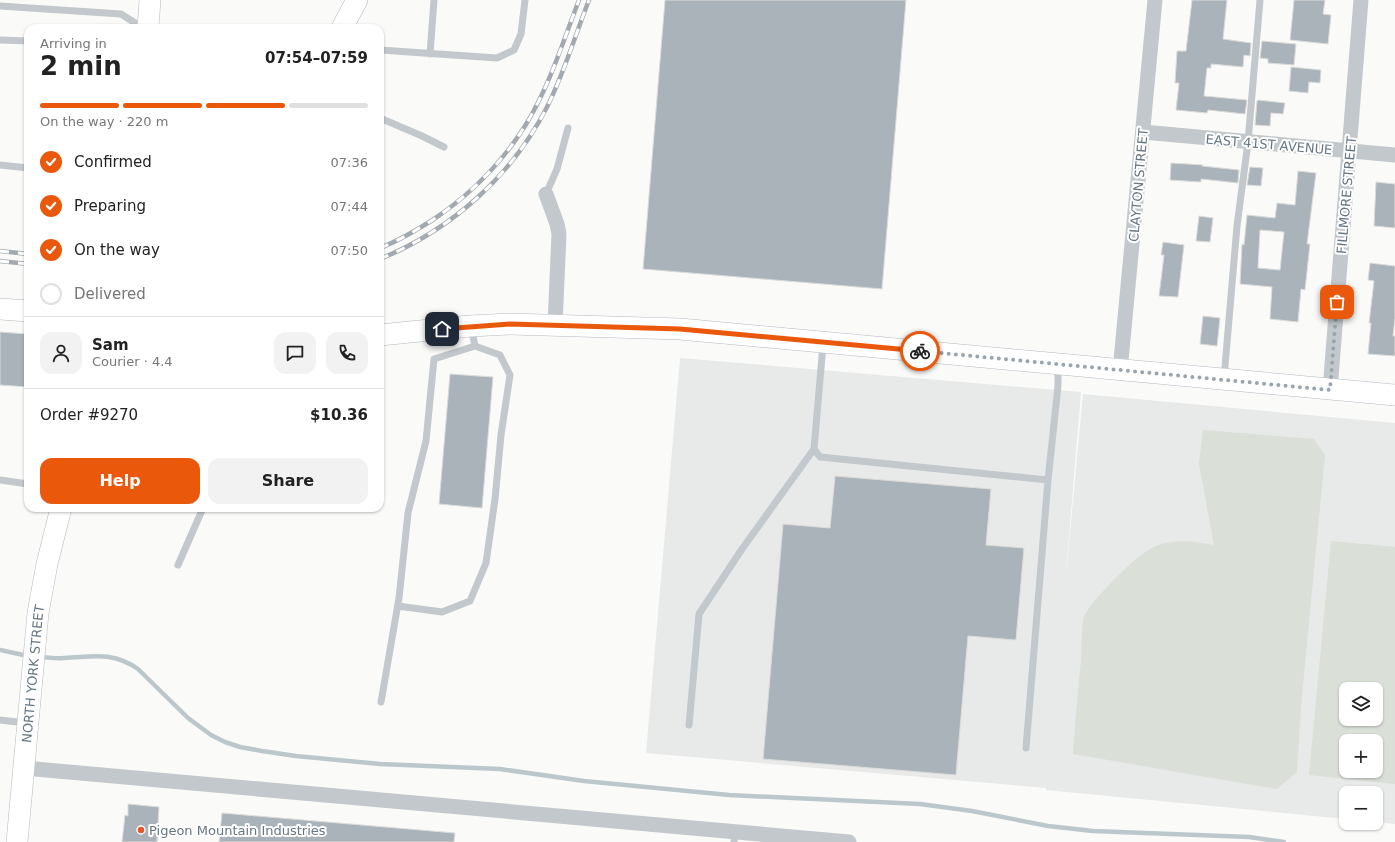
<!DOCTYPE html>
<meta charset="utf-8">
<style>
body{margin:0;font-family:"DejaVu Sans",sans-serif;background:#f2f2f2;color:#222;height:100vh;display:flex;flex-direction:column;font-size:15px;white-space:nowrap}
*{box-sizing:border-box;margin:0}
p{font-size:13px;color:#767676}
.icon{flex:none;width:22px;height:22px;fill:none;stroke:currentColor;stroke-width:2;stroke-linecap:round;stroke-linejoin:round}
.map{position:relative;flex:1;overflow:hidden}
.drawer{position:absolute;left:24px;top:24px;width:360px;height:488px;display:flex;flex-direction:column;background:#fff;border-radius:12px;box-shadow:0 1px 3px #0004}
.drawer>*{flex:none}
.tools{position:absolute;left:1339px;top:682px;display:grid;gap:8px}
.tools a{display:grid;place-items:center;width:44px;height:44px;border-radius:8px;background:#fff;box-shadow:0 1px 3px #0004;font-size:20px}
.pin{position:absolute;display:grid;place-items:center;width:34px;height:34px;color:#fff;margin:-17px;border-radius:8px;box-shadow:0 2px 6px #0006}
.courier{position:absolute;display:grid;place-items:center;width:40px;height:40px;margin:-20px;border:3px solid #ea580c;border-radius:50%;background:#fff;color:#222;box-shadow:0 1px 5px #0007}
.summary em{font-style:normal;font-weight:700}
.summary div{display:flex;flex-direction:column-reverse}
.summary{display:flex;align-items:center;justify-content:space-between;height:68px;padding:0 16px}
h1{font-size:26px;font-weight:700;line-height:30px}
.bar{display:grid;grid-template-columns:repeat(4,1fr);gap:6px 4px;align-content:center;height:48px;padding:0 16px}
.bar i{height:5px;border-radius:3px;background:#e0e0e0}
.bar .selected{background:#ea580c}
.bar p{grid-column:span 4}
.line{display:flex;align-items:center;gap:10px;padding:0 16px;border-top:1px solid #e0e0e0}
.line div{flex:1}
.round{display:grid;place-items:center;flex:none;width:42px;height:42px;border-radius:12px;background:#f2f2f2}
ol{padding:0 16px;list-style:none}
li{display:flex;align-items:center;gap:12px;height:44px}
li p{margin-inline-start:auto}
li .icon{padding:4px;border-radius:50%;background:#ea580c;color:#fff;stroke-width:4}
li:last-child{color:#767676}
li i{width:22px;height:22px;border:2px solid #e0e0e0;border-radius:50%}
.primary-button{display:flex;gap:8px;margin-top:auto;padding:8px 16px}
.primary-button a{flex:1;height:46px;border-radius:12px;background:#ea580c;color:#fff;font-size:16px;font-weight:700;line-height:46px;text-align:center}
.primary-button a+a{background:#f2f2f2;color:#222}
.map>svg:first-child{display:block}
.built{fill:#e8e9e9;fill-rule:evenodd}
.green{fill:#dadfd7;fill-rule:evenodd}
.lines{fill:none;stroke-linecap:round;stroke-linejoin:round}
.stream{stroke:#bbc7cb;stroke-width:4.5}
.building{fill:#aab3b9;stroke:#dcdcda;fill-rule:evenodd}
.secondary-casing{stroke:#b3babf;stroke-width:22}
.lane{stroke:#c3c8cc;stroke-width:7}
.street{stroke:#c3c8cc;stroke-width:15}
.secondary{stroke:#fff;stroke-width:21}
.rail-casing{stroke:#a2aab0;stroke-width:4.5}
.rail{stroke:#fff;stroke-width:3;stroke-dasharray:9;stroke-linecap:butt}
.done{stroke:#99a4ac;stroke-width:4;stroke-dasharray:0 7.2}
.route{stroke:#ea580c;stroke-width:5}
.poi-dot{fill:#e4572e;stroke:#fff;stroke-width:1.5}
.labels{text-anchor:middle;stroke-width:4;stroke-linejoin:round;paint-order:stroke}
.street-label{font-size:13px;fill:#657683;stroke:#fff}
.poi-label{font-size:13px;fill:#657683;stroke:#fff;text-anchor:start}
</style>
<div class="map">
<svg width="1395" height="842" viewBox="0 0 1395 842">
<rect width="100%" height="100%" fill="#fafaf8"/>
<path class="built" d="M 680,358 L 1081,392 L 1065,586 L 1083,394 L 1395,423 L 1395,824 L 1376,822 L 1376,793 L 1346,793 L 1346,819 L 1046,790 L 1046,788 L 646,753 ZM 1346,689 L 1376,689 L 1376,719 L 1346,719 ZM 1346,741 L 1376,741 L 1376,771 L 1346,771 Z"/>
<path class="green" d="M 1203,430 L 1314,439 L 1325,455 L 1301,706 L 1297,772 L 1277,789 L 1073,754 C 1075,722 1078,691 1081,660 C 1082,646 1081,631 1084,617 C 1086,610 1102,592 1108,586 C 1146,548 1158,534 1214,545 L 1199,464 Z
M 1331,541 L 1395,547 L 1395,784 L 1309,775 ZM 1346,689 L 1376,689 L 1376,719 L 1346,719 ZM 1346,741 L 1376,741 L 1376,771 L 1346,771 Z"/>
<g class="lines">
<path class="stream" d="M 0,650 L 28,656
M 39,657 C 47,657 56,659 64,658 C 93,657 112,651 138,669 L 188,718 L 211,735 L 225,742 L 240,747 L 262,751 L 296,756 L 380,764 L 500,769 L 584,781 L 729,795 L 920,804 L 972,811 L 1048,826 L 1093,831 L 1249,837 L 1284,842"/>
</g>
<path class="building" d="M 665,0 L 906,0 L 882,289 L 643,269 Z
M 1192,0 L 1227,0 L 1223,39 L 1251,43 L 1250,56 L 1244,55 L 1243,67 L 1211,64 L 1211,68 L 1207,68 L 1204,96 L 1247,100 L 1245,114 L 1208,110 L 1207,113 L 1176,110 L 1179,83 L 1175,83 L 1177,51 L 1186,51 Z
M 1294,0 L 1325,0 L 1323,14 L 1331,15 L 1328,44 L 1290,40 Z
M 1262,41 L 1296,44 L 1294,65 L 1268,63 L 1268,59 L 1260,58 Z
M 1291,67 L 1321,70 L 1320,83 L 1309,82 L 1308,93 L 1289,91 Z
M 1258,100 L 1285,103 L 1283,114 L 1271,113 L 1270,126 L 1255,125 L 1257,101 Z
M 1171,163 L 1203,165 L 1202,166 L 1239,170 L 1238,183 L 1201,179 L 1201,182 L 1170,180 Z
M 1250,167 L 1263,168 L 1261,186 L 1247,185 Z
M 1298,171 L 1316,173 L 1307,244 L 1310,244 L 1305,290 L 1301,289 L 1298,322 L 1270,319 L 1272,287 L 1240,284 L 1242,244 L 1244,245 L 1247,215 L 1275,218 L 1277,203 L 1295,205 ZM 1260,230 L 1284,232 L 1280,270 L 1258,268 Z
M 1376,182 L 1395,184 L 1395,228 L 1374,226 Z
M 1199,216 L 1213,218 L 1210,242 L 1196,241 Z
M 1163,242 L 1184,245 L 1178,297 L 1159,296 L 1164,255 L 1161,255 Z
M 1370,263 L 1395,266 L 1395,318 L 1393,336 L 1395,336 L 1395,356 L 1368,354 L 1371,323 L 1369,323 L 1374,281 L 1368,280 Z
M 1203,316 L 1220,318 L 1217,346 L 1200,344 Z
M 0,332 L 28,334 L 28,387 L 0,385 Z
M 450,374 L 493,377 L 482,508 L 439,504 Z
M 835,476 L 991,489 L 986,545 L 1024,548 L 1016,640 L 968,636 L 956,775 L 763,759 L 783,524 L 830,528 Z
M 128,804 L 159,807 L 157,842 L 122,842 L 125,815 L 128,816 Z
M 222,813 L 455,833 L 454,842 L 219,842 Z"/>
<g class="lines">
<g class="secondary-casing">
<g id="secondary">
<path d="M 148,28 L 150,0"/>
<path d="M 342,28 L 357,0"/>
<path d="M 0,309 L 28,311"/>
<path d="M 380,335 L 470,326 L 510,324 L 680,329 L 1395,395"/>
<path id="s1" d="M 17,842 L 38,613 L 47,564 L 61,508"/>
</g>
</g>
<path class="lane" d="M 0,6 L 121,14 L 143,28
M 0,40 L 28,41
M 380,50 L 497,58 L 514,50 L 521,34 L 525,0
M 430,54 L 434,0
M 380,118 L 422,136 L 444,147
M 0,165 L 28,168
M 546,194 L 557,169 L 568,128
M 823,345 L 814,449 L 820,457 L 1048,480 L 1058,386 L 1058,366
M 1224,378 L 1237,226 L 1248,142 L 1260,0
M 0,480 L 28,484
M 178,565 L 203,508
M 398,606 L 442,612 L 470,601 L 486,563 L 495,499 L 501,435 L 510,375 L 500,355 L 475,346 L 471,327
M 381,702 L 399,598 L 408,513 L 426,441 L 434,359 L 475,346
M 0,720 L 26,723
M 689,725 L 699,614 L 742,549 L 814,449
M 1026,748 L 1048,480
M 734,842 L 735,832"/>
<path class="street" d="M 1143,132 L 1395,155
M 546,194 L 557,224 L 559,234 L 555,325
M 1120,371 L 1155,0
M 1330,390 L 1361,0
M 24,768 L 849,842"/>
<use href="#secondary" class="secondary"/>
<g class="rail-casing">
<path id="rail" d="M 380,248 C 398,241 415,231 431,221 C 469,196 501,164 525,126 C 549,87 563,42 579,0
M 0,251 L 28,254
M 380,259 C 451,230 512,176 547,107 C 564,73 575,36 589,0
M 0,261 L 28,264"/>
</g>
<use href="#rail" class="rail"/>
</g>
<g class="lines">
<path class="done" d="M 920,351 L 1330,390 L 1337,302"/>
<path class="route" d="M 442,329 L 510,324 L 680,329 L 920,351"/>
</g>
<circle class="poi-dot" cx="141" cy="830" r="4"/>
<g class="labels">
<g class="street-label">
<text transform="translate(1269 144) rotate(5)" y="5">EAST 41ST AVENUE</text>
<text transform="translate(1138 185) rotate(-85)" y="5">CLAYTON STREET</text>
<text transform="translate(1346 195) rotate(-85)" y="5">FILLMORE STREET</text>
<text dy="5" stroke="none"><textPath href="#s1" startOffset="169">NORTH YORK STREET</textPath></text>
</g>
<g class="poi-label">
<text x="149" y="835">Pigeon Mountain Industries</text>
</g>
</g>
</svg>
<div class="tools">
<a><svg class="icon" aria-label="layers" viewBox="0 0 24 24"><path d="M12 4l9 5-9 5-9-5zM3 14l9 5 9-5"/></svg></a>
<a>+</a>
<a>−</a>
</div>
<div class="pin" style="left:1337px;top:302px;background:#ea580c"><svg class="icon" aria-label="bag" viewBox="0 0 24 24"><path d="M5 8h14l-1 12H6zM9 8a3 3 0 0 1 6 0"/></svg></div>
<div class="pin" style="left:442px;top:329px;background:#1f2937"><svg class="icon" aria-label="home" viewBox="0 0 24 24"><path d="M3 11l9-7 9 7M6 9v11h12V9"/></svg></div>
<div class="courier" style="left:920px;top:351px"><svg class="icon" aria-label="bike" viewBox="0 0 24 24"><circle cx="6" cy="16" r="4"/><circle cx="18" cy="16" r="4"/><path d="M6 16l4-8h5l3 8M10 8l3 8H6M13 5h3"/></svg></div>
<section class="drawer">
<div class="summary"><div><h1>2 min</h1><p>Arriving in</p></div><em>07:54–07:59</em></div>
<div class="bar"><i class="selected"></i><i class="selected"></i><i class="selected"></i><i></i><p>On the way · 220 m</p></div>
<ol>
<li><svg class="icon" aria-label="check" viewBox="0 0 24 24"><path d="M5 12l5 5 9-10"/></svg>Confirmed<p>07:36</p></li>
<li><svg class="icon" aria-label="check" viewBox="0 0 24 24"><path d="M5 12l5 5 9-10"/></svg>Preparing<p>07:44</p></li>
<li><svg class="icon" aria-label="check" viewBox="0 0 24 24"><path d="M5 12l5 5 9-10"/></svg>On the way<p>07:50</p></li>
<li><i></i>Delivered</li>
</ol>
<div class="line" style="height:72px"><a class="round"><svg class="icon" aria-label="person" viewBox="0 0 24 24"><circle cx="12" cy="8" r="4"/><path d="M4 21q1-7 8-7t8 7"/></svg></a><div><b>Sam</b><p>Courier · 4.4</p></div><a class="round"><svg class="icon" aria-label="chat" viewBox="0 0 24 24"><path d="M4 5h16v11H9l-5 4z"/></svg></a><a class="round"><svg class="icon" aria-label="phone" viewBox="0 0 24 24"><path d="M5 4h4l2 5-3 2q2 4 5 5l2-3 5 2v4C11 20 4 13 5 4z"/></svg></a></div>
<div class="line" style="height:52px"><div>Order #9270</div><b>$10.36</b></div>
<div class="primary-button"><a>Help</a><a>Share</a></div>
</section>
</div>
